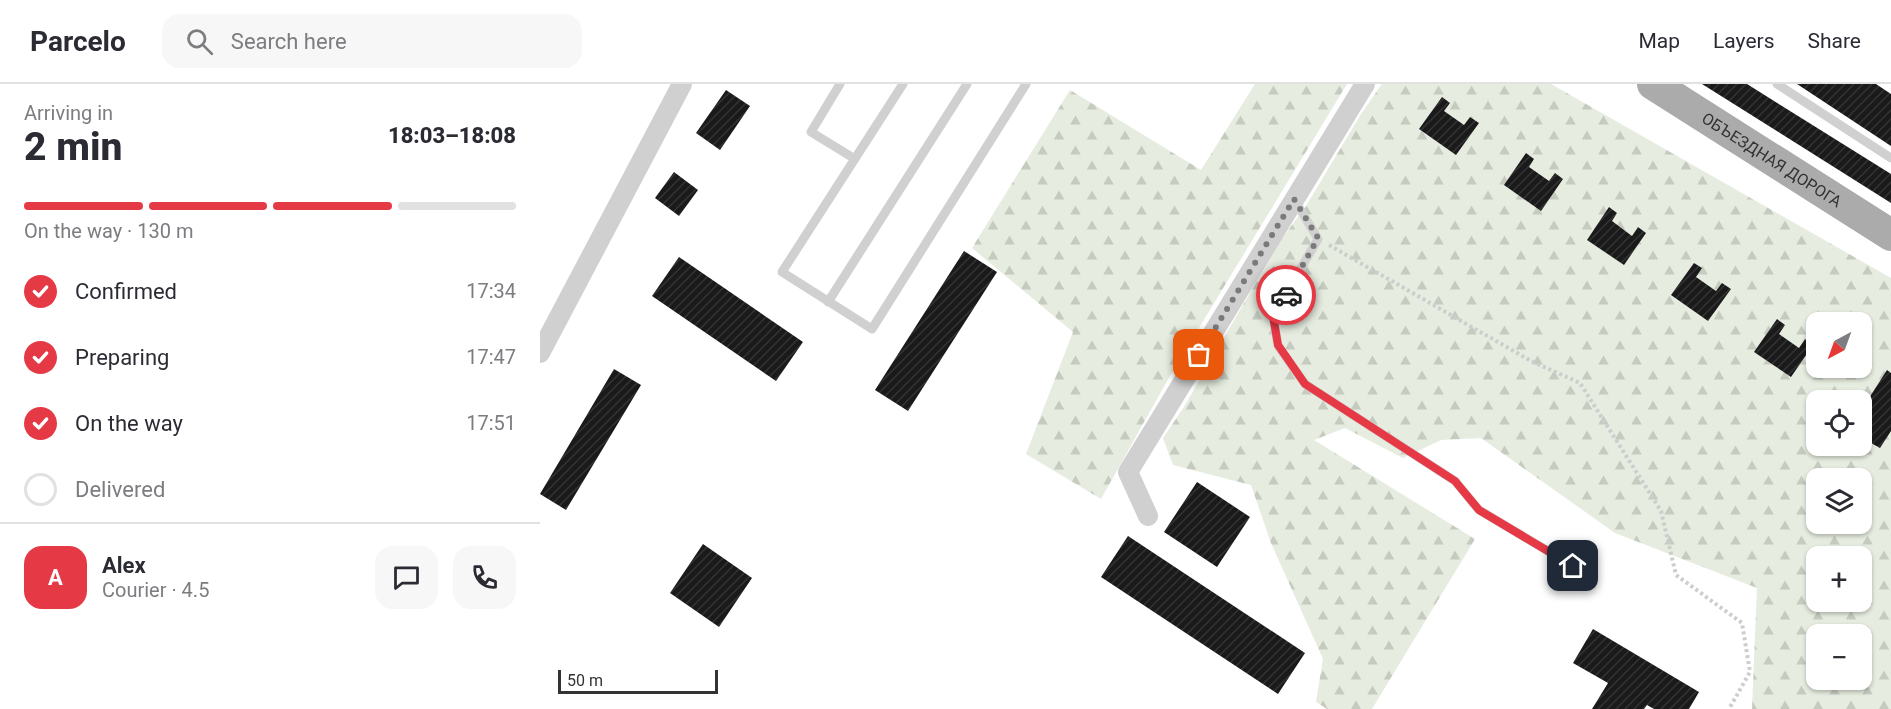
<!DOCTYPE html>
<meta charset="utf-8">
<style>
body{margin:0;font-family:Roboto,sans-serif;background:#f7f7f7;color:#2b2b33;height:100vh;display:flex;flex-direction:column;font-size:22px;white-space:nowrap}
*{box-sizing:border-box;margin:0}
p{font-size:20px;color:#7c7c81}
.icon{flex:none;width:33px;height:33px;fill:none;stroke:currentColor;stroke-width:2;stroke-linecap:round;stroke-linejoin:round}
.map{position:relative;flex:1;overflow:hidden}
.sheet{display:flex;flex-direction:column;background:#fff;width:540px}
.sheet>*{flex:none}
.needle{width:39px;rotate:221deg}
.fabs{position:absolute;left:1266px;top:228px;display:grid;gap:12px}
.fabs a{display:grid;place-items:center;width:66px;height:66px;border-radius:12px;background:#fff;box-shadow:0 2px 4px #0004;font-size:30px}
.scale{position:absolute;left:18px;bottom:15px;width:160px;box-sizing:border-box;padding-left:6px;border:3px solid #333;border-top:0;font-size:16px;line-height:21px;white-space:nowrap;color:#333;-webkit-text-stroke:4px #fff;paint-order:stroke}
.pin{position:absolute;display:grid;place-items:center;width:51px;height:51px;color:#fff;margin:-26px;border-radius:12px;box-shadow:0 3px 9px #0006}
.courier{position:absolute;display:grid;place-items:center;width:60px;height:60px;margin:-30px;border:4px solid #e63946;border-radius:50%;background:#fff;color:#222;box-shadow:0 2px 8px #0007}
.head em{font-style:normal;font-weight:800}
.head div{display:flex;flex-direction:column-reverse}
.head{display:flex;align-items:center;justify-content:space-between;height:102px;padding:0 24px}
h1{font-size:39px;font-weight:800;line-height:45px}
.bar{display:grid;grid-template-columns:repeat(4,1fr);gap:9px 6px;align-content:center;height:72px;padding:0 24px}
.bar i{height:8px;border-radius:4px;background:#e1e1e2}
.bar .selected{background:#e63946}
.bar p{grid-column:span 4}
.line{display:flex;align-items:center;gap:15px;padding:0 24px;border-top:2px solid #e1e1e2}
.line div{flex:1}
.round{display:grid;place-items:center;flex:none;width:63px;height:63px;border-radius:18px;background:#f7f7f7}
ol{padding:0 24px;list-style:none}
li{display:flex;align-items:center;gap:18px;height:66px}
li p{margin-inline-start:auto}
li .icon{padding:6px;border-radius:50%;background:#e63946;color:#fff;stroke-width:4}
li:last-child{color:#7c7c81}
li i{width:33px;height:33px;border:3px solid #e1e1e2;border-radius:50%}
header{display:flex;align-items:center;gap:36px;box-sizing:border-box;height:84px;padding:0 30px;background:#fff;border-bottom:2px solid #e1e1e2}
header strong{font-size:28px}
nav{display:flex;gap:33px;margin-inline-start:auto;font-size:21px}
.search{width:420px;height:54px;background:#f7f7f7;display:flex;align-items:center;gap:15px;box-sizing:border-box;padding:0 21px;border-radius:18px;color:#7c7c81;font-size:22px}
main{display:flex;flex:1;min-height:0}
.map>svg:first-child{display:block}
.forest{fill:url(#forest-firs);fill-rule:evenodd}
.building{fill:url(#building-hatch)}
.lines{fill:none;stroke-linecap:round;stroke-linejoin:round}
.path{stroke:#cdcdcd;stroke-width:4;stroke-dasharray:3 3;stroke-linecap:butt}
.service{stroke:#d0d0d0;stroke-width:9}
.minor{stroke:#d0d0d0;stroke-width:20}
.primary{stroke:#ababab;stroke-width:32}
.done{stroke:#7a7a7a;stroke-width:6;stroke-dasharray:0 10.8}
.route{stroke:#e63946;stroke-width:8}
.labels{text-anchor:middle;stroke-width:6;stroke-linejoin:round;paint-order:stroke}
.street-label{font-size:16px;fill:#333;stroke:#fff}
</style>
<header>
<strong>Parcelo</strong>
<div class="search"><svg class="icon" aria-label="search" viewBox="0 0 24 24"><circle cx="10" cy="10" r="6"/><path d="M15 15l6 6"/></svg>Search here</div>
<nav><a>Map</a><a>Layers</a><a>Share</a></nav>
</header>
<main>
<section class="sheet">
<div class="head"><div><h1>2 min</h1><p>Arriving in</p></div><em>18:03–18:08</em></div>
<div class="bar"><i class="selected"></i><i class="selected"></i><i class="selected"></i><i></i><p>On the way · 130 m</p></div>
<ol>
<li><svg class="icon" aria-label="check" viewBox="0 0 24 24"><path d="M5 12l5 5 9-10"/></svg>Confirmed<p>17:34</p></li>
<li><svg class="icon" aria-label="check" viewBox="0 0 24 24"><path d="M5 12l5 5 9-10"/></svg>Preparing<p>17:47</p></li>
<li><svg class="icon" aria-label="check" viewBox="0 0 24 24"><path d="M5 12l5 5 9-10"/></svg>On the way<p>17:51</p></li>
<li><i></i>Delivered</li>
</ol>
<div class="line" style="height:108px"><b class="round" style="background:#e63946;color:#fff">A</b><div><b>Alex</b><p>Courier · 4.5</p></div><a class="round"><svg class="icon" aria-label="chat" viewBox="0 0 24 24"><path d="M4 5h16v11H9l-5 4z"/></svg></a><a class="round"><svg class="icon" aria-label="phone" viewBox="0 0 24 24"><path d="M5 4h4l2 5-3 2q2 4 5 5l2-3 5 2v4C11 20 4 13 5 4z"/></svg></a></div>
</section>
<div class="map">
<svg width="1351" height="625" viewBox="0 0 1351 625">
<defs>
<pattern id="forest-firs" width="22" height="20" patternUnits="userSpaceOnUse" patternTransform="scale(1.5)"><rect width="22" height="20" fill="#e6ecdf"/><path d="M5 1l3.5 6h-7zM16 11l3.5 6h-7z" fill="#c6cbc0"/></pattern>
<pattern id="building-hatch" width="6" height="6" patternUnits="userSpaceOnUse" patternTransform="scale(1.5)"><rect width="6" height="6" fill="#1a1a1a"/><path d="M-1 1l2-2M0 6l6-6M5 7l2-2" fill="none" stroke="#333"/></pattern>
</defs>
<rect width="100%" height="100%" fill="#fff"/>
<path class="forest" d="M 715,0 L 807,0 L 631,290 L 561,415 L 486,370 L 533,248 L 432,164 L 530,6 L 661,86 Z
M 842,0 L 1011,0 L 1351,194 L 1351,625 L 1212,625 L 1217,504 L 1075,449 L 941,354 L 901,356 L 863,374 L 805,344 L 774,356 L 935,455 L 832,625 L 787,625 L 776,618 L 783,575 L 731,459 L 711,401 L 633,381 L 623,354 L 644,323 L 738,160 L 766,122 L 821,30 ZM 1276,238 L 1322,238 L 1322,284 L 1276,284 ZM 1276,316 L 1322,316 L 1322,362 L 1276,362 ZM 1276,394 L 1322,394 L 1322,440 L 1276,440 ZM 1276,472 L 1322,472 L 1322,518 L 1276,518 ZM 1276,550 L 1322,550 L 1322,596 L 1276,596 Z"/>
<path class="building" d="M 1162,0 L 1207,0 L 1351,90 L 1351,119 Z
M 1257,0 L 1336,0 L 1351,10 L 1351,62 Z
M 186,6 L 210,22 L 180,66 L 156,49 Z
M 902,13 L 910,19 L 904,27 L 924,41 L 930,33 L 939,39 L 916,71 L 879,45 Z
M 986,69 L 994,75 L 989,83 L 1009,97 L 1015,89 L 1023,95 L 1001,127 L 964,101 Z
M 134,88 L 158,106 L 139,132 L 115,114 Z
M 1069,123 L 1077,129 L 1072,137 L 1092,152 L 1098,143 L 1106,149 L 1084,181 L 1047,156 Z
M 424,167 L 457,188 L 368,327 L 335,306 Z
M 139,173 L 263,258 L 236,297 L 112,212 Z
M 1154,179 L 1162,184 L 1156,193 L 1176,207 L 1182,199 L 1191,205 L 1168,237 L 1131,211 Z
M 1237,235 L 1245,241 L 1239,250 L 1259,264 L 1265,255 L 1273,261 L 1251,293 L 1214,268 Z
M 74,285 L 101,301 L 26,426 L 0,410 Z
M 1347,286 L 1351,289 L 1351,347 L 1340,364 L 1322,354 L 1322,325 Z
M 657,398 L 710,433 L 677,483 L 624,448 Z
M 588,452 L 765,569 L 738,610 L 561,493 Z
M 163,460 L 212,494 L 179,543 L 130,509 Z
M 1053,545 L 1159,608 L 1149,625 L 1114,625 L 1107,621 L 1104,625 L 1052,625 L 1068,599 L 1033,579 Z"/>
<g class="lines">
<path class="path" d="M 789,161 L 991,277 L 1040,299 L 1121,427 L 1136,491 L 1202,539 L 1210,588 L 1189,625"/>
<path class="service" d="M 300,0 L 271,48 L 315,75
M 363,0 L 242,188 L 332,245 L 486,0
M 1237,0 L 1351,74
M 754,115 L 778,155 L 733,232 L 738,262 L 765,300 L 915,397 L 939,426 L 1033,482
M 288,218 L 427,0"/>
<path class="minor" d="M 0,269 L 142,0
M 608,432 L 588,388 L 825,0"/>
<path class="primary" id="s1" d="M 1113,0 L 1351,151"/>
</g>
<g class="lines">
<path class="done" d="M 659,271 L 754,115 L 778,154 L 746,211"/>
<path class="route" d="M 746,211 L 733,232 L 738,261 L 765,300 L 915,397 L 939,426 L 1033,482"/>
</g>
<g class="labels">
<g class="street-label">
<text dy="6" stroke="none"><textPath href="#s1" startOffset="141">ОБЪЕЗДНАЯ ДОРОГА</textPath></text>
</g>
</g>
</svg>
<div class="fabs">
<a><svg class="needle" viewBox="-14 -14 28 28"><path d="M0-13l5 13h-10z" fill="#e53935"/><path d="M0 13l5-13h-10z" fill="#7c7c81"/></svg></a>
<a><svg class="icon" aria-label="locate" viewBox="0 0 24 24"><circle cx="12" cy="12" r="6"/><path d="M12 2v4M12 18v4M2 12h4M18 12h4"/></svg></a>
<a><svg class="icon" aria-label="layers" viewBox="0 0 24 24"><path d="M12 4l9 5-9 5-9-5zM3 14l9 5 9-5"/></svg></a>
<a>+</a>
<a>−</a>
</div>
<div class="scale">50 m</div>
<div class="pin" style="left:659px;top:271px;background:#ea580c"><svg class="icon" aria-label="bag" viewBox="0 0 24 24"><path d="M5 8h14l-1 12H6zM9 8a3 3 0 0 1 6 0"/></svg></div>
<div class="pin" style="left:1033px;top:482px;background:#1f2937"><svg class="icon" aria-label="home" viewBox="0 0 24 24"><path d="M3 11l9-7 9 7M6 9v11h12V9"/></svg></div>
<div class="courier" style="left:746px;top:211px"><svg class="icon" aria-label="car" viewBox="0 0 24 24"><path d="M5 17H2v-5l4-1 3-4h7l3 4 3 1v5h-3M9 17h6M6 11h13"/><circle cx="7" cy="17" r="2"/><circle cx="17" cy="17" r="2"/></svg></div>
</div>
</main>
